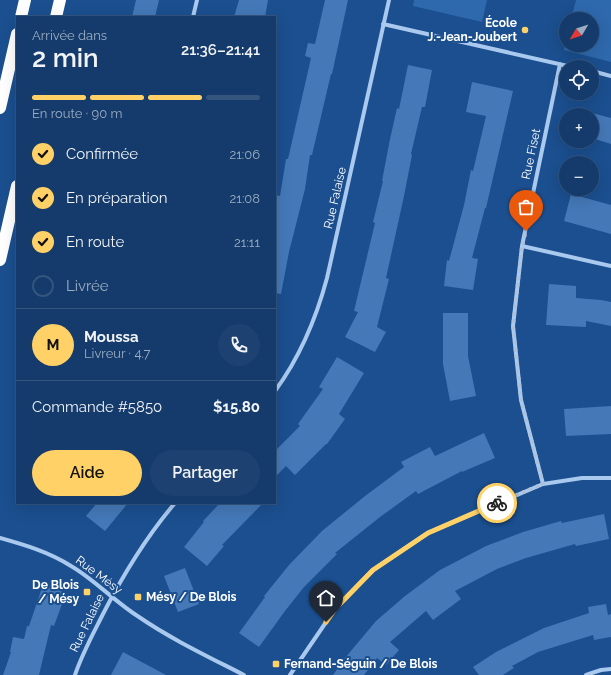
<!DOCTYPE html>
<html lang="fr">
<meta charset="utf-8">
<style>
body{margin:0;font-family:Raleway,sans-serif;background:#1d4271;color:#f1f3f6;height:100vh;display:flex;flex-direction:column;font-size:15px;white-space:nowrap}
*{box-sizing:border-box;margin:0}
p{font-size:13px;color:#9dadc1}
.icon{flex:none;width:22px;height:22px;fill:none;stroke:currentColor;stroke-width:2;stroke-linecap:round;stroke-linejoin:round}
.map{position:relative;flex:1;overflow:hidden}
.sheet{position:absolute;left:16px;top:16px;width:260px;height:488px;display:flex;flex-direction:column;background:#143b6b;border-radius:0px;box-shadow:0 4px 16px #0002,0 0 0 1px #33557e}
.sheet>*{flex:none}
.needle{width:26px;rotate:231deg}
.controls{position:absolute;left:559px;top:12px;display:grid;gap:8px}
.controls a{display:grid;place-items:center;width:40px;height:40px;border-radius:50%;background:#143b6b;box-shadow:0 4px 16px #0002,0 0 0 1px #33557e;font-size:20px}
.pin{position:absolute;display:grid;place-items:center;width:34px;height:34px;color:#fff;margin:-41px -17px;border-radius:50% 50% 50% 0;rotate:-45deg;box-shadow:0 0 4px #0007}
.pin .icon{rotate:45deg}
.courier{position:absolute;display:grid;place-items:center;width:40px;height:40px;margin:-20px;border:3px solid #ffd166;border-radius:50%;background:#fff;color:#222;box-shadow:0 1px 5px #0007}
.head em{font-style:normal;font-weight:600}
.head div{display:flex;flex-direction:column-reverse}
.head{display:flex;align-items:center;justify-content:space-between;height:68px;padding:0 16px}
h1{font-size:26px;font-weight:600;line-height:30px}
.bar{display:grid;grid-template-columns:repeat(4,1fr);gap:6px 4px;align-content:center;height:48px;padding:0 16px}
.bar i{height:5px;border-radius:3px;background:#33557e}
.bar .active{background:#ffd166}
.bar p{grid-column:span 4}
.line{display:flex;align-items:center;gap:10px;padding:0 16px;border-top:1px solid #33557e}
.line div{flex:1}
.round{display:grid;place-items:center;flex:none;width:42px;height:42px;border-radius:21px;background:#1d4271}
ol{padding:0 16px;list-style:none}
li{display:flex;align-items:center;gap:12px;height:44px}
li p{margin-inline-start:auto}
li .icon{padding:4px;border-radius:50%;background:#ffd166;color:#111;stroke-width:4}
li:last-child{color:#9dadc1}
li i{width:22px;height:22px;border:2px solid #33557e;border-radius:50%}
.primary-button{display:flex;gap:8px;margin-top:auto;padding:8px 16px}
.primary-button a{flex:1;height:46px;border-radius:24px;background:#ffd166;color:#111;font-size:16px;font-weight:600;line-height:46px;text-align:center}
.primary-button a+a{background:#1d4271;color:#f1f3f6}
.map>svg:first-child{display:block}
.green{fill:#2e69ad}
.building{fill:#4478b7}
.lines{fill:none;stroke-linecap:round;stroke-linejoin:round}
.street{stroke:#a9c9ee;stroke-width:4}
.highway{stroke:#fff;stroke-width:12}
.done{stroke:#afc1d8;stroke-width:4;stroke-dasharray:0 7.2}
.route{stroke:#ffd166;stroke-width:5}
.poi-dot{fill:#ffd166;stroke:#1b4f8f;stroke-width:1.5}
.labels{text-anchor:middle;stroke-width:4;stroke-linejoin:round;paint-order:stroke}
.poi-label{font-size:12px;font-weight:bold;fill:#fff;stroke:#1b4f8f;text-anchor:end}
.street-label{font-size:12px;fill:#fff;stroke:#1b4f8f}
</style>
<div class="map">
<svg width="611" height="675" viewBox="0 0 611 675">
<rect width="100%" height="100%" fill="#1b4f8f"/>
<path class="green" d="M 414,0 L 487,0 L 482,22 L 413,6 Z
M 576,0 L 611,0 L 611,62 L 564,50 L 566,40 L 566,45 L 592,45 L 592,19 L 571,19 Z"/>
<path class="building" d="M 136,0 L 159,0 L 155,17 L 132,17 Z
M 239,0 L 268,0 L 265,17 L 234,17 Z
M 325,0 L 348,0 L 332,74 L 331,74 L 312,155 L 310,155 L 305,189 L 289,252 L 281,294 L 275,293 L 275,195 L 280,196 L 286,159 L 288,159 L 311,58 L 305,56 L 308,43 L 315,44 Z
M 408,65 L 432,70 L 425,107 L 422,107 L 411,154 L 412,155 L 404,196 L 386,278 L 389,279 L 377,327 L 386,332 L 375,352 L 345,337 L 358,312 L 354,311 L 375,223 L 373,222 L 383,181 L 382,181 L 390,139 L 397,108 L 399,109 Z
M 472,82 L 513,91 L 486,208 L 485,208 L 472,258 L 478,259 L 473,290 L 444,286 L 447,260 L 449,261 L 464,205 L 471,170 L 473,171 L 486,116 L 466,112 Z
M 592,113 L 611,118 L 611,144 L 592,138 Z
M 571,194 L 611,205 L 611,234 L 564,221 Z
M 549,284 L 576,286 L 576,298 L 601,300 L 611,302 L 611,326 L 586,321 L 586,327 L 546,325 Z
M 443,313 L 468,313 L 468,356 L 476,396 L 450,401 L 443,364 Z
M 337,357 L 364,373 L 339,414 L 345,419 L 327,444 L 326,444 L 295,475 L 286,466 L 275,477 L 275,451 L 300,426 L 298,424 L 323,389 L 319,387 Z
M 611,406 L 611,434 L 566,436 L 564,409 Z
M 484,433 L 495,458 L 462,472 L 462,471 L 418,494 L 416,491 L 380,517 L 335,553 L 337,554 L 304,587 L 285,611 L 259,647 L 239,633 L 265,597 L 264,596 L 289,565 L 322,531 L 365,496 L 404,467 L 401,462 L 430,447 L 435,456 Z
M 97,503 L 128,503 L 105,531 L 86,516 Z
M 220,503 L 263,503 L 222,545 L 224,546 L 207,566 L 184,547 L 204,522 L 203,521 Z
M 604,514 L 609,539 L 576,546 L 575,544 L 526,558 L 497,569 L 455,591 L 461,599 L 433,620 L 426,611 L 390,642 L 399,650 L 386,665 L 377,658 L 364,675 L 333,675 L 345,658 L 376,621 L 405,596 L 440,570 L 486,546 L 523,532 L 561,521 L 562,523 Z
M 185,568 L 199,604 L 178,612 L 164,576 Z
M 43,585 L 66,593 L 54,626 L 51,625 L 39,675 L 3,675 L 11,652 L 10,652 L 13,637 L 24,639 L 27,626 L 29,626 Z
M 606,604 L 608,615 L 611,614 L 611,637 L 594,640 L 593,635 L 538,652 L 512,666 L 514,668 L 503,675 L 479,675 L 473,667 L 496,652 L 544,628 L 589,613 L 588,607 Z
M 123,652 L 166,675 L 111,675 Z"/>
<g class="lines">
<path class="street" d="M 193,17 L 197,0
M 383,24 L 572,67
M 592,71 L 611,76
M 522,246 L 611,266
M 275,391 C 300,357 316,319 327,278 L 389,0
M 543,484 L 521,400 L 513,326 L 522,246 L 560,64
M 0,538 C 25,545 49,552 71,566 C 95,580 115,602 139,617 C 171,639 209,657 244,675
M 75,675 C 82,654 93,634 103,614 C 123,575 146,537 175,503
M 290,675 L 335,609 L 373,570 L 428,533 L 543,484 L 582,478 L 611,478
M 586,675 L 601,670 L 611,669"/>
<path class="highway" d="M 21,17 L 25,0
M 56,17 L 60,0
M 0,108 L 17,34
M 0,260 L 17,186"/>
</g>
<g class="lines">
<path class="done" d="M 497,503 L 543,484 L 521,400 L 513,326 L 522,246 L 526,231"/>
<path class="route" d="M 326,622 L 335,609 L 373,570 L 428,533 L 497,503"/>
</g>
<g class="poi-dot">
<circle cx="525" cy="30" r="4"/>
<rect x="83" y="588" width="8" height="8" rx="2"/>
<rect x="134" y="593" width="8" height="8" rx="2"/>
<rect x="272" y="660" width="8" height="8" rx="2"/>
</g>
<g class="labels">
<g class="poi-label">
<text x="517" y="27">École<tspan x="517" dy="14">J.-Jean-Joubert</tspan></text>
<text x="79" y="589">De Blois<tspan x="79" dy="14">/ Mésy</tspan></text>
<text x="146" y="601" text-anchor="start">Mésy / De Blois</text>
<text x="284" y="668" text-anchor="start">Fernand-Séguin / De Blois</text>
</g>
<g class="street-label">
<text transform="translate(531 154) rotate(-78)" y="4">Rue Fiset</text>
<text transform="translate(335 198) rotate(-77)" y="4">Rue Falaise</text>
<text transform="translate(99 575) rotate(37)" y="4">Rue Mésy</text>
<text transform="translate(87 623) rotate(-64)" y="4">Rue Falaise</text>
</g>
</g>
</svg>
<div class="controls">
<a><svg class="needle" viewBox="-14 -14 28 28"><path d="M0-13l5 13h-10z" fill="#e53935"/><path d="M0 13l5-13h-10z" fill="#9dadc1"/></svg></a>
<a><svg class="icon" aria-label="locate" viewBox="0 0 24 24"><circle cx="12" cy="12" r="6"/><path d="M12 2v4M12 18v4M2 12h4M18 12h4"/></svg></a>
<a>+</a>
<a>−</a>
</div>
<div class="pin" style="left:526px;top:231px;background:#ea580c"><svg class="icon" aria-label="bag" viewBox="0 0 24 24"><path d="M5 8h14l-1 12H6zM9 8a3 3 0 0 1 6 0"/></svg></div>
<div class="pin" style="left:326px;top:622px;background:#1f2937"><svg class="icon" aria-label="home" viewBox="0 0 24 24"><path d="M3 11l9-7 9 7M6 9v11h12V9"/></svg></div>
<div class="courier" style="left:497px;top:503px"><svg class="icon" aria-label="bike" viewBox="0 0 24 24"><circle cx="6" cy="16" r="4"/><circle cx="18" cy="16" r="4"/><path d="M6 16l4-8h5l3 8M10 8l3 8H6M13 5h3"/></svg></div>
<section class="sheet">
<div class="head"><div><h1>2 min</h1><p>Arrivée dans</p></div><em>21:36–21:41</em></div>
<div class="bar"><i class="active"></i><i class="active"></i><i class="active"></i><i></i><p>En route · 90 m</p></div>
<ol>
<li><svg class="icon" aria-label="check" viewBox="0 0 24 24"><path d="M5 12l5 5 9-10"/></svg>Confirmée<p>21:06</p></li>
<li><svg class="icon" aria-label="check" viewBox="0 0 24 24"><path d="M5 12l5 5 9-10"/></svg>En préparation<p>21:08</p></li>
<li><svg class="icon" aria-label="check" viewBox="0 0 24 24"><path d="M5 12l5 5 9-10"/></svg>En route<p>21:11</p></li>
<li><i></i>Livrée</li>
</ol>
<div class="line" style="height:72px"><b class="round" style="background:#ffd166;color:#111">M</b><div><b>Moussa</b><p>Livreur · 4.7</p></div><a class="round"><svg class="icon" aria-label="phone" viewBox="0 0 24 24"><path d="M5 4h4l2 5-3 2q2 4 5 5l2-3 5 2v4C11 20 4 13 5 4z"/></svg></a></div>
<div class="line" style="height:52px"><div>Commande #5850</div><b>$15.80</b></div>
<div class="primary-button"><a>Aide</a><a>Partager</a></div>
</section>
</div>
